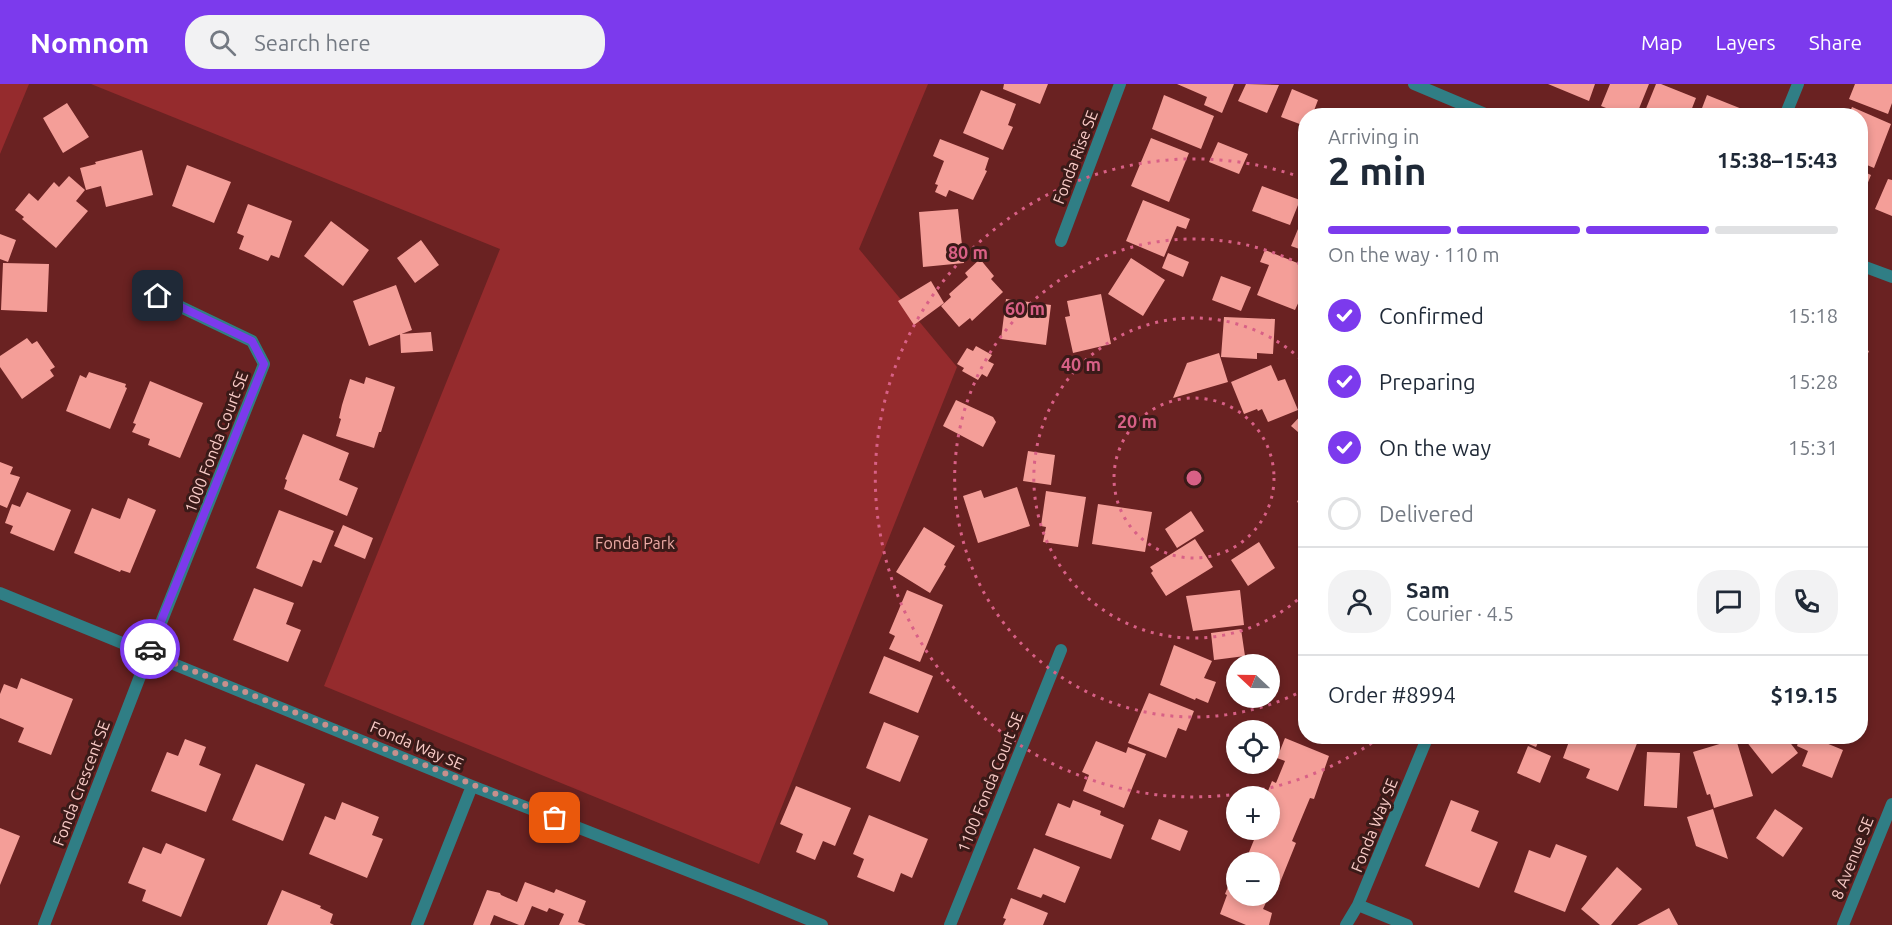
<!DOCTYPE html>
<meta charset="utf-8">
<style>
body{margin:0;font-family:Ubuntu,sans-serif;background:#f2f2f3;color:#1f2937;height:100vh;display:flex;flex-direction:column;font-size:22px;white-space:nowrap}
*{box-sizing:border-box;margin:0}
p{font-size:20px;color:#747a83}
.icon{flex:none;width:33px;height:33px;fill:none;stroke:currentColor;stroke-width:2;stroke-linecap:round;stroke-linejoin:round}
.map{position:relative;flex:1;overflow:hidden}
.panel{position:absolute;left:1298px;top:24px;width:570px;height:636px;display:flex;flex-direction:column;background:#fff;border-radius:24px;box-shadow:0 3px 9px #0003}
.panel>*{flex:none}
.needle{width:39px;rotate:292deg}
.fabs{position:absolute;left:1226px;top:570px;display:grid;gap:12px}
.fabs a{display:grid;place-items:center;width:54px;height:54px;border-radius:50%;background:#fff;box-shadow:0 3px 9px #0003;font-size:30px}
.pin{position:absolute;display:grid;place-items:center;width:51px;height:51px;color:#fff;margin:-26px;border-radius:12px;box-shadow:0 3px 9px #0006}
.courier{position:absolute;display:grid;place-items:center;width:60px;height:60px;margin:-30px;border:4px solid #7c3aed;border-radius:50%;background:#fff;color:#222;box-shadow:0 2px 8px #0007}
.head em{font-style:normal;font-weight:700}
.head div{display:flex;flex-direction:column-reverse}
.head{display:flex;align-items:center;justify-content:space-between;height:102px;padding:0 30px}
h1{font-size:39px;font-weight:700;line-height:45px}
.bar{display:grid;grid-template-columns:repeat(4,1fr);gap:9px 6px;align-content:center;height:72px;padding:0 30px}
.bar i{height:8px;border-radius:4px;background:#e0e1e3}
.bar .active{background:#7c3aed}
.bar p{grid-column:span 4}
.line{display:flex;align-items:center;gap:15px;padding:0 30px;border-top:2px solid #e0e1e3}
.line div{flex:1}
.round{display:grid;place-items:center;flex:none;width:63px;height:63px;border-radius:24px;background:#f2f2f3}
ol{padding:0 30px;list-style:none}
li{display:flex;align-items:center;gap:18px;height:66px}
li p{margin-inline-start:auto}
li .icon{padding:6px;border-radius:50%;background:#7c3aed;color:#fff;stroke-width:4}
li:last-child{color:#747a83}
li i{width:33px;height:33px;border:3px solid #e0e1e3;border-radius:50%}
header{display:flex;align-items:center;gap:36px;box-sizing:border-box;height:84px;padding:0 30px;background:#7c3aed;color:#fff}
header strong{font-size:28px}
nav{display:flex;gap:33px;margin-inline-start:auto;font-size:21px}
.search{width:420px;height:54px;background:#f2f2f3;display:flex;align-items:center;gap:15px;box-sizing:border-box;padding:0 21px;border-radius:24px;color:#747a83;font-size:22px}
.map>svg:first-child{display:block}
.green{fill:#952b2d}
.building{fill:#f49e98}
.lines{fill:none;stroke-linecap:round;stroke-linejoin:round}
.minor{stroke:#307e85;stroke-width:12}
.tertiary{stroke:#307e85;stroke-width:12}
.done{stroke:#c7908d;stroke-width:6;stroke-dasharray:0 10.8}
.route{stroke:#7c3aed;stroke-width:8}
.ring{fill:none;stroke:#d86086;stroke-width:3;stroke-dasharray:3 6}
.labels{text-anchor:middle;stroke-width:6;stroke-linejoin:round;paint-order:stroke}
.street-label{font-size:16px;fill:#f9cbc7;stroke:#3a1a18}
.park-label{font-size:16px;fill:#eeaba6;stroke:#3a1a18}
.centre{fill:#d86086;stroke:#3a1a18;stroke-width:3}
.ring-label{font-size:18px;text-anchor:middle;font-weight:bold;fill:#d86086;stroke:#3a1a18;stroke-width:6;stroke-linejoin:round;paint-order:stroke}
</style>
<header>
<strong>Nomnom</strong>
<div class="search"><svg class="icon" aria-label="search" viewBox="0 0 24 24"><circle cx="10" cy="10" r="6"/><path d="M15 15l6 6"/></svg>Search here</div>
<nav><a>Map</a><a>Layers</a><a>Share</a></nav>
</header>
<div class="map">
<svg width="1892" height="841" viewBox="0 0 1892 841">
<rect width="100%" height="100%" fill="#6a2222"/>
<path class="green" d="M 0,0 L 29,0 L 0,70 Z
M 91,0 L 928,0 L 859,165 L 957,283 L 759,780 L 324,602 L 500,165 Z"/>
<path class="building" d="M 1004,0 L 1048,0 L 1040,20 L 1003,5 Z
M 1177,0 L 1234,0 L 1222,29 L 1204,21 L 1207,13 Z
M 1246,0 L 1279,1 L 1267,29 L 1238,17 Z
M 1548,0 L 1595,0 L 1589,17 Z
M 1610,0 L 1649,0 L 1636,32 L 1626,32 L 1601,22 Z
M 1656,0 L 1661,0 L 1696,14 L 1689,32 L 1643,32 Z
M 1855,0 L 1892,0 L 1892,19 L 1888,30 L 1849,15 Z
M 1292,5 L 1318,16 L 1312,32 L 1305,32 L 1305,42 L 1281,33 Z
M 981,6 L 1016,20 L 1008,41 L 1013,43 L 1003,66 L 963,49 Z
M 1164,11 L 1214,32 L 1201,65 L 1152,45 Z
M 1707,11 L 1747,27 L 1745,32 L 1699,32 Z
M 67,19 L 89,53 L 63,69 L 43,34 Z
M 1852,23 L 1891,40 L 1874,84 L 1860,78 L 1860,32 L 1848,32 Z
M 1340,24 L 1347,27 L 1348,24 L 1365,32 L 1337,32 Z
M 1151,54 L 1189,69 L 1169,118 L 1131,102 Z
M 940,55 L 989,74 L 985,86 L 987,87 L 973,116 L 949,106 L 946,113 L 935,108 L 938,101 L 935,100 L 944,77 L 933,72 Z
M 1218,58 L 1248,70 L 1239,90 L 1209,78 Z
M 142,66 L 153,111 L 106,123 L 101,102 L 86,106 L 80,84 L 96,80 L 95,78 Z
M 187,81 L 231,98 L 214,139 L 172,122 Z
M 1860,86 L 1871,91 L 1860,118 Z
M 69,92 L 85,106 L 76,117 L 88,127 L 56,164 L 22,135 L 24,133 L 15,126 L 29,109 L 38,117 L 54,98 L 59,103 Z
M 1888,95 L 1892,96 L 1892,132 L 1875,125 Z
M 1262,102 L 1300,116 L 1290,141 L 1252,127 Z
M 1143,116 L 1190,135 L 1186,145 L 1177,142 L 1164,173 L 1126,157 Z
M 248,120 L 292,137 L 279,174 L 271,171 L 268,177 L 239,165 L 244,152 L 237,149 Z
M 958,125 L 964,179 L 923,183 L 919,128 Z
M 1305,128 L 1305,167 L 1291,162 Z
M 331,137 L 369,166 L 343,202 L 304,172 Z
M 0,150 L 16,156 L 8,178 L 0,175 Z
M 421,156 L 439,181 L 415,199 L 397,174 Z
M 1265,166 L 1305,182 L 1305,204 L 1295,226 L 1257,211 L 1269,181 L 1260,178 Z
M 1168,169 L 1189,178 L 1183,193 L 1162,184 Z
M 1131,174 L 1165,196 L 1143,232 L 1108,210 Z
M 980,175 L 994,192 L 991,195 L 1003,208 L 972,237 L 970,234 L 959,243 L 941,222 L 951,213 L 949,210 L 968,193 L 965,189 Z
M 3,179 L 49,180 L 47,228 L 1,226 Z
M 1221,192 L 1251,203 L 1241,227 L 1212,216 Z
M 931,197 L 944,219 L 914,241 L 898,217 Z
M 396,201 L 412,246 L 369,262 L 353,217 Z
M 1101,210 L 1111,260 L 1073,269 L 1065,233 L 1070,232 L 1067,217 Z
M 1006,215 L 1051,221 L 1046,261 L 1001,255 Z
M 1224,233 L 1275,235 L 1273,270 L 1257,269 L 1257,275 L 1221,273 Z
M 431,248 L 433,267 L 401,269 L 400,250 Z
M 27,254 L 32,260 L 37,257 L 55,283 L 50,286 L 54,292 L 22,315 L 0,283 L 0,272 Z
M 976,262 L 992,271 L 988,277 L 994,280 L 987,293 L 982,290 L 978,296 L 962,287 L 964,284 L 957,280 L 967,264 L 973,267 Z
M 1860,263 L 1869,267 L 1860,288 Z
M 1219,269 L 1228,298 L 1173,314 L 1187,279 Z
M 1271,281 L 1278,297 L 1285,295 L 1298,326 L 1268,338 L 1262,325 L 1258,327 L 1257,325 L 1244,330 L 1231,298 Z
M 89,288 L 126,300 L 125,303 L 127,304 L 110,345 L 66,327 L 80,291 L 86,294 Z
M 366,293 L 395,303 L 381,348 L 379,348 L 374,364 L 336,352 L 341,335 L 339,334 L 342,321 L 350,295 L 364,300 Z
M 150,297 L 203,319 L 180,374 L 148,361 L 150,355 L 132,348 L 136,340 L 133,339 Z
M 956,316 L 993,333 L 996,338 L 983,363 L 943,342 Z
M 1305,327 L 1305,354 L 1291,342 Z
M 303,350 L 349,369 L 339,396 L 358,404 L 347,432 L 284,405 L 287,396 L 285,395 Z
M 1028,367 L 1055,371 L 1051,401 L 1023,397 Z
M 0,378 L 13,383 L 10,390 L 20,393 L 7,424 L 0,421 Z
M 1305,401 L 1305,422 L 1297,418 Z
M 1017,403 L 1030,442 L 978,459 L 963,412 L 981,406 L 984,414 Z
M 1046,407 L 1086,413 L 1078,463 L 1043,458 L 1046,443 L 1041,442 Z
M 27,408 L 71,426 L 54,467 L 10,449 L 13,442 L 5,439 L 12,420 L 20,423 Z
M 128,414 L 156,426 L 130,489 L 121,486 L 120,488 L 74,469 L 92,424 L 120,435 Z
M 1098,420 L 1152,428 L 1145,468 L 1092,460 Z
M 279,426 L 334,447 L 321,479 L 313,476 L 302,503 L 256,484 Z
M 1191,427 L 1204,447 L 1177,464 L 1165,445 Z
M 343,441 L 373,454 L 365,475 L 334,462 Z
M 924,443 L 955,462 L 944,481 L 946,482 L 930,509 L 896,488 Z
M 1195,455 L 1213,483 L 1166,512 L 1151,489 L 1153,487 L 1150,483 Z
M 1259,458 L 1275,484 L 1248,502 L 1231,476 Z
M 254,504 L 294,519 L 286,540 L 301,546 L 288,578 L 233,556 Z
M 907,506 L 943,521 L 920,578 L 889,565 L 895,552 L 889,549 Z
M 1240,506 L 1244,541 L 1193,547 L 1186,512 Z
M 1241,545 L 1245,572 L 1214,576 L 1211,549 Z
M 1174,561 L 1212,577 L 1204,594 L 1216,598 L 1208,619 L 1196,614 L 1195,616 L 1160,601 Z
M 884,572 L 933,592 L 918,629 L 869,609 Z
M 21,594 L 73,615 L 51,671 L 18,658 L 24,644 L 0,634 L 0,610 L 4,600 L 17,605 Z
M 1149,609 L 1194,627 L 1186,647 L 1178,644 L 1166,674 L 1128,659 Z
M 884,638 L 919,652 L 900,698 L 866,684 Z
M 1510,652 L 1541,652 L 1536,663 Z
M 1571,652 L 1640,652 L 1618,707 L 1586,694 L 1590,685 L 1563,674 Z
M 1742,652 L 1785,652 L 1798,669 L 1772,690 Z
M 1800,652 L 1809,652 L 1843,666 L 1832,694 L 1802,682 L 1808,667 L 1797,662 Z
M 1285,654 L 1329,672 L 1314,715 L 1310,714 L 1292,757 L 1296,759 L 1277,806 L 1272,804 L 1269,810 L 1269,778 L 1245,778 L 1258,746 L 1269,746 L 1269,712 L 1266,712 L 1272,697 L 1276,699 L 1285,677 L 1277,674 Z
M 185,655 L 206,663 L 199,681 L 221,690 L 206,728 L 151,707 L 167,668 L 178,672 Z
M 1736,655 L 1753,712 L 1714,724 L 1710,710 L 1707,711 L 1693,668 Z
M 1096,657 L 1126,669 L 1128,663 L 1146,670 L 1124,724 L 1083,707 L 1089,691 L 1082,688 Z
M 1528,662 L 1551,672 L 1540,699 L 1517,689 Z
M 1647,668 L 1680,669 L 1677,724 L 1644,722 Z
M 256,680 L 305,700 L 283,757 L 232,736 Z
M 796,702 L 851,724 L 835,762 L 823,757 L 815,776 L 796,768 L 803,750 L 780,740 Z
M 1073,716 L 1101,727 L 1100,731 L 1124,741 L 1111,775 L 1045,751 L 1058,719 L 1070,724 Z
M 1451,716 L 1479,727 L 1471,747 L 1498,758 L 1479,804 L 1425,782 Z
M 342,718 L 379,733 L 372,751 L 383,755 L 367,794 L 309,770 L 325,732 L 335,736 Z
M 1713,725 L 1728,775 L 1696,762 L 1687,733 Z
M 1775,725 L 1803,744 L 1783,773 L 1756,754 Z
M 869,731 L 928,755 L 912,794 L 901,789 L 894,808 L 857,793 L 864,775 L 853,770 Z
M 1159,735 L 1188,747 L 1180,767 L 1151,755 Z
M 0,744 L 20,752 L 0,801 Z
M 166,759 L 205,775 L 181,833 L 142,817 L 146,806 L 128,799 L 143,763 L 161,770 Z
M 1556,760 L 1587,772 L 1565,828 L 1514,808 L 1529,766 L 1550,774 Z
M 1034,764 L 1080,783 L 1065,819 L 1043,810 L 1041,814 L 1017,805 Z
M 1236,783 L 1236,812 L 1269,812 L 1263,825 L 1272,829 L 1269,841 L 1246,841 L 1220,830 L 1227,811 L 1225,810 Z
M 1617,783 L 1642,805 L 1611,841 L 1600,841 L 1581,825 Z
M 525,798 L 554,809 L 556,805 L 586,817 L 578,838 L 586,841 L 559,841 L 564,830 L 549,824 L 547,828 L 532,822 L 524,841 L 519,841 L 494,831 L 490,841 L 473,841 L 487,806 L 500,809 L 501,811 L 517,818 Z
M 282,806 L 321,822 L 320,824 L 333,830 L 330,839 L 334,841 L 267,841 Z
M 1011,814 L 1048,829 L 1043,841 L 1003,841 L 1006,835 L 1003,834 Z
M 1669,824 L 1678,841 L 1637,841 Z"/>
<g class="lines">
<path class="minor" d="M 1414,0 L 1490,32
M 1785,32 L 1798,0
M 1061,157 L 1120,0
M 1860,181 L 1892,193
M 0,509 L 472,702 L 742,808 L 822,841
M 1358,821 L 1407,841
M 44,841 L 149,569 L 264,280 L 252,257 L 158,212
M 417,841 L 472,702
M 950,841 L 1061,566
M 1346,841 L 1358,821 L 1428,652"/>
<path class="tertiary" d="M 1843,841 L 1892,720"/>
</g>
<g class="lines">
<path class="done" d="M 150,565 L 149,569 L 555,734"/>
<path class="route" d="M 150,565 L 264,280 L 252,257 L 158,212"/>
</g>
<g class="ring">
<circle cx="1194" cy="394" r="80"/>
<path d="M1304 510A160 160 0 1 1 1304 278"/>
<path d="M1304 606A239 239 0 1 1 1304 182"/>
<path d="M1379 654A319 319 0 1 1 1303 94"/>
</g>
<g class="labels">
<g class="street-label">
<text transform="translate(1075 73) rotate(-69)" y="6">Fonda Rise SE</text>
<text transform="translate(216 358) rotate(-69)" y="6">1000 Fonda Court SE</text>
<text transform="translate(417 661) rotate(23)" y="6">Fonda Way SE</text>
<text transform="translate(990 698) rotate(-68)" y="6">1100 Fonda Court SE</text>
<text transform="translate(81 699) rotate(-69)" y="6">Fonda Crescent SE</text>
<text transform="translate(1374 741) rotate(-68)" y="6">Fonda Way SE</text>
<text transform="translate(1852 774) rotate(-68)" y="6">8 Avenue SE</text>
</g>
<g class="park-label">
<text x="635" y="465">Fonda Park</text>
</g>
</g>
<circle cx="1194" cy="394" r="9" class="centre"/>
<g class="ring-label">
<text x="968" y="175">80 m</text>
<text x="1025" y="231">60 m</text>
<text x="1081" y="287">40 m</text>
<text x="1137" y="344">20 m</text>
</g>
</svg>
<div class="fabs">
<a><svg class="needle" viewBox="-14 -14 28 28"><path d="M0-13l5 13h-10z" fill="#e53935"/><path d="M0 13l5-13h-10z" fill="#747a83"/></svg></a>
<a><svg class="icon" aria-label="locate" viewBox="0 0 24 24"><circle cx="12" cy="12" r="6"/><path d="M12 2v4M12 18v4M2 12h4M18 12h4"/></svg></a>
<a>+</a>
<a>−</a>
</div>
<div class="pin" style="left:555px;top:734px;background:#ea580c"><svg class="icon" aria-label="bag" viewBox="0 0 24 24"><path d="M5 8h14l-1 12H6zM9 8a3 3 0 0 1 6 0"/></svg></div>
<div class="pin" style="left:158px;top:212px;background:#1f2937"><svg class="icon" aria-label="home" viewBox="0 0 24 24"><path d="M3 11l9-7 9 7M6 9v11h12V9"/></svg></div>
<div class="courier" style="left:150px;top:565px"><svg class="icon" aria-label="car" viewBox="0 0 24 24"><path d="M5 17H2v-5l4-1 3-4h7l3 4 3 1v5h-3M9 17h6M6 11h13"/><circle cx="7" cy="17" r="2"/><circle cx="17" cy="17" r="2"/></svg></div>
<section class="panel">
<div class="head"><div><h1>2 min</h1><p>Arriving in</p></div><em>15:38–15:43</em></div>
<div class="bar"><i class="active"></i><i class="active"></i><i class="active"></i><i></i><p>On the way · 110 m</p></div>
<ol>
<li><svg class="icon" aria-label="check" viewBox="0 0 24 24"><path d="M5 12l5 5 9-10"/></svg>Confirmed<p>15:18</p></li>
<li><svg class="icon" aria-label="check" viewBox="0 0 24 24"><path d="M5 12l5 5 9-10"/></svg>Preparing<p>15:28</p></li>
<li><svg class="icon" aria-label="check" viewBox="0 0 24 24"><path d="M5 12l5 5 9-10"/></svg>On the way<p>15:31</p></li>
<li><i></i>Delivered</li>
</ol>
<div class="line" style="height:108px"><a class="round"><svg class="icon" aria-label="person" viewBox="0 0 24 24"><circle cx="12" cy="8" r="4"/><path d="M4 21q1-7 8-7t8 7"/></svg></a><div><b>Sam</b><p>Courier · 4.5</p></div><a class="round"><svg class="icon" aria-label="chat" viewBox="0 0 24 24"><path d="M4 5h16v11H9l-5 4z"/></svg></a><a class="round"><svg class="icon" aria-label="phone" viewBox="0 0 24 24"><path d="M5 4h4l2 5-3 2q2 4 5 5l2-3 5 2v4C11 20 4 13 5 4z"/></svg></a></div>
<div class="line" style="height:78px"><div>Order #8994</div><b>$19.15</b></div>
</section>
</div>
